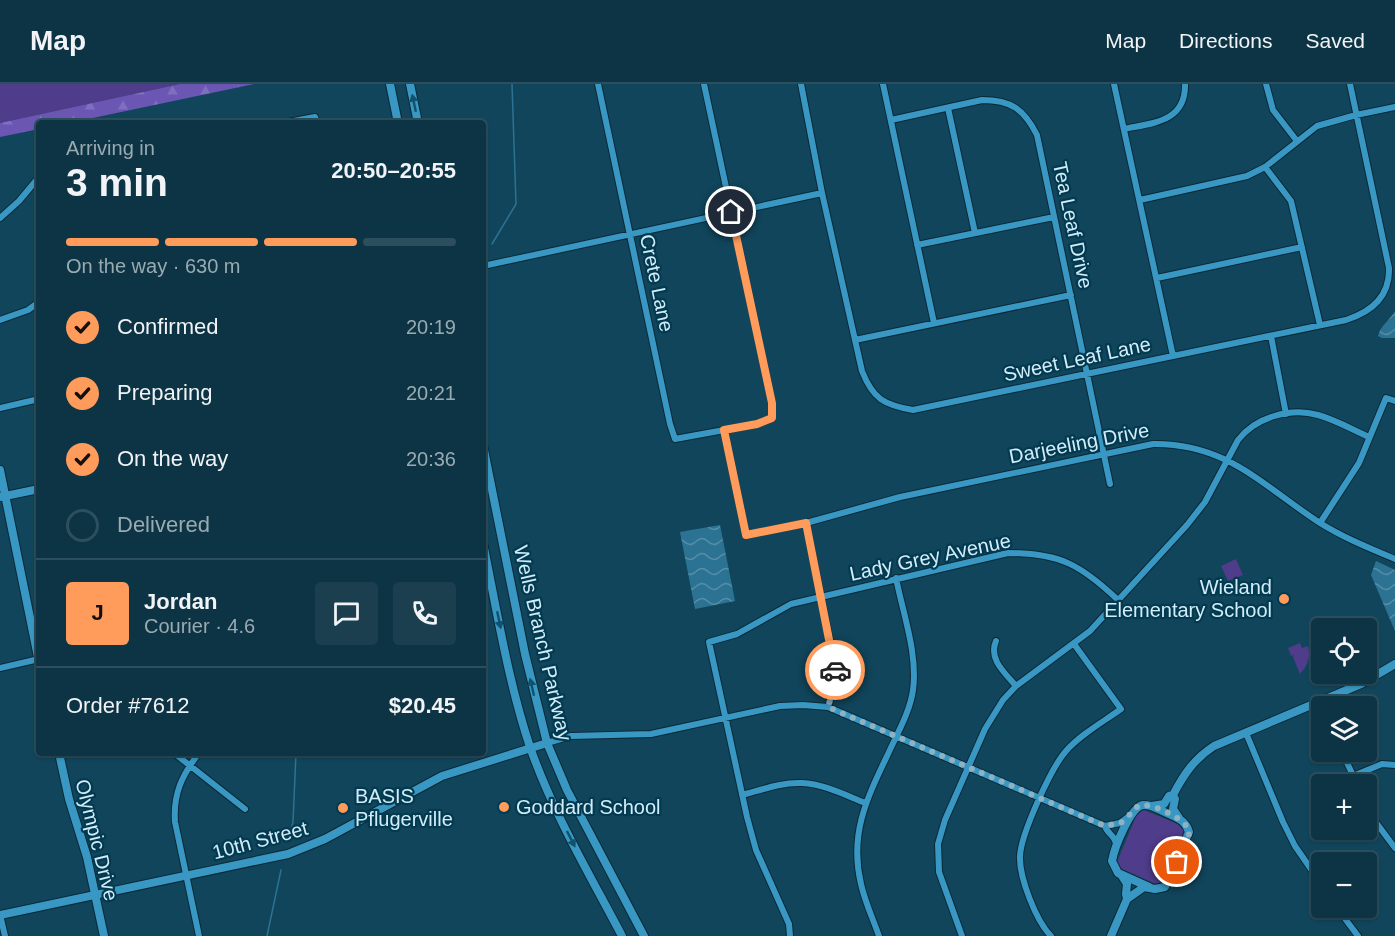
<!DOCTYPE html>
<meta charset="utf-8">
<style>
body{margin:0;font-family:Helvetica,sans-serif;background:#1b3f4f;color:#f1f3f6;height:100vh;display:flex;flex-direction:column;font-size:22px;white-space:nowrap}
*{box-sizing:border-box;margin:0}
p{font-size:20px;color:#9aaab2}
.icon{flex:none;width:33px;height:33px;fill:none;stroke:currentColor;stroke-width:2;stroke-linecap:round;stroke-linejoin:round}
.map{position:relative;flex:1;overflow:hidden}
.details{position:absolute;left:36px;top:36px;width:450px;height:636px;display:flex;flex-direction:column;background:#0d3444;border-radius:6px;box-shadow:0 2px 4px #0004,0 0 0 2px #2d4f5d}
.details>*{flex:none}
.fabs{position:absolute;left:1311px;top:534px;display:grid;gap:12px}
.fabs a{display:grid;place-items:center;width:66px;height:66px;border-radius:6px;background:#0d3444;box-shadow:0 2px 4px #0004,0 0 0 2px #2d4f5d;font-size:30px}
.pin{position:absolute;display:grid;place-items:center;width:51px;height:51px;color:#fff;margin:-26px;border:3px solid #fff;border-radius:50%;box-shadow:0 2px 6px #0007}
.courier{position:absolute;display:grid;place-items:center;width:60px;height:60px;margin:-30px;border:4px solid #ff9b5b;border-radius:50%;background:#fff;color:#222;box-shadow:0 2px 8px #0007}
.summary em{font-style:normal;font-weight:700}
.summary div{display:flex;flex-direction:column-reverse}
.summary{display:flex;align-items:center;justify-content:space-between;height:102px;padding:0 30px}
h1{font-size:39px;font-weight:700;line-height:45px}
.bar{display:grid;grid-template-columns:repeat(4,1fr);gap:9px 6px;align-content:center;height:72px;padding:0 30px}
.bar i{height:8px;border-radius:4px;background:#2d4f5d}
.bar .selected{background:#ff9b5b}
.bar p{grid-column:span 4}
.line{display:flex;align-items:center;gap:15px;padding:0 30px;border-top:2px solid #2d4f5d}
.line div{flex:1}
.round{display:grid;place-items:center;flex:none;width:63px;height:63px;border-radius:6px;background:#1b3f4f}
ol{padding:0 30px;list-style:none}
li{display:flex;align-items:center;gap:18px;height:66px}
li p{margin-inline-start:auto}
li .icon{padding:6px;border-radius:50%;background:#ff9b5b;color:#111;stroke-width:4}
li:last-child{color:#9aaab2}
li i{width:33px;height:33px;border:3px solid #2d4f5d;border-radius:50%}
header{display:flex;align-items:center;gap:36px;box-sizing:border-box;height:84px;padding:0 30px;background:#0d3444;border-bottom:2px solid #2d4f5d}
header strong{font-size:28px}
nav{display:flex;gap:33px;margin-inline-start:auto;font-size:21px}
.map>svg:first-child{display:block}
.green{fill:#4f3c8a}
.forest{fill:url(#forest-firs)}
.water{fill:url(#water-waves)}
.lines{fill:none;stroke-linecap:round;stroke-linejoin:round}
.stream{stroke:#2c7393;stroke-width:1.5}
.street-casing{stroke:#0b2937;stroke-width:8}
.secondary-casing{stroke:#0b2937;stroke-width:10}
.street{stroke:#3998c3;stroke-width:6}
.secondary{stroke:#3998c3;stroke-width:8}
.oneway{fill:#10526d}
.done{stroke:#8fb2c2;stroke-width:6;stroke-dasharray:0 10.8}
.route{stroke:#ff9b5b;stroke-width:8}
.poi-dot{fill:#ff9b5b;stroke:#023a50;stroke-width:2}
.labels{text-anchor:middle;stroke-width:4.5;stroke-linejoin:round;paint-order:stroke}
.street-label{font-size:20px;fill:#d3ecfa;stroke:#023a50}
.poi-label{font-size:20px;fill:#d3ecfa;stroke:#023a50;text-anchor:start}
</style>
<header>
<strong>Map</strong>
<nav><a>Map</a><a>Directions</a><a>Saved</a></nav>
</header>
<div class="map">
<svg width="1395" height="852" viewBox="0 0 1395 852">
<defs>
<pattern id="forest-firs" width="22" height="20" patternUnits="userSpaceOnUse" patternTransform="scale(1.5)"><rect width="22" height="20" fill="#6c56b4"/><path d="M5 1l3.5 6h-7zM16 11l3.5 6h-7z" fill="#806ebf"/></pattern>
<pattern id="water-waves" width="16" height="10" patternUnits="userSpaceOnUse" patternTransform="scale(1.5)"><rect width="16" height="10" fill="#2c7393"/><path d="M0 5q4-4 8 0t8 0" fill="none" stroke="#548ea8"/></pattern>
</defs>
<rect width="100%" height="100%" fill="#11455b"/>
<path class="green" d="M 0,0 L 180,0 L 0,39 Z
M 1236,475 L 1243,491 L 1228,497 L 1221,482 Z
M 1300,559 L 1302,564 L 1308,562 C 1311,573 1308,581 1300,590 L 1293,573 L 1294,571 L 1291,572 L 1288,564 Z
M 1144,726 L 1178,740 L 1184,747 L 1162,798 L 1156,800 L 1120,784 L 1117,778 L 1137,730 Z"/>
<path class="forest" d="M 180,0 L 254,0 L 69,39 L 39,39 L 39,45 L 0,53 L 0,39 Z"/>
<path class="water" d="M 1395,227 L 1395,254 L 1382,254 L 1378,252 C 1380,242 1390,236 1395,227 Z
M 720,441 L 735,517 L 695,525 L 680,448 Z
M 1376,477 L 1395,486 L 1395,547 L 1371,491 Z"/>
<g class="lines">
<path class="stream" d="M 492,160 L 516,120 L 512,0
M 289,754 L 293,738 L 296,669
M 267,852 L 281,786"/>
<g class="street-casing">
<path id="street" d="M 598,0 L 670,340 L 675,355 L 757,340 L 772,334 L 772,319 L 704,0
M 801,0 L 822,109 L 862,287 C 873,315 884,321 913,326 L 1346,236 C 1371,228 1390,213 1389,184 L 1350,0
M 883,0 L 934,239
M 1114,0 L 1173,272
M 1266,0 L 1273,26 L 1297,57
M 948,24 L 975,149
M 891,36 L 982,16 C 1011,16 1024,25 1037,51 L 1110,400
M 283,39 L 315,33 L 317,39
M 1124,45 C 1153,39 1186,38 1185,0
M 1265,83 L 1291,117 L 1320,241
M 1140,116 L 1247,92 L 1265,83 L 1317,42 L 1356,31 L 1395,23
M 0,134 L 19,117 L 39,93
M 917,161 L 1054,133
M 483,182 L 822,109
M 1157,194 L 1302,163
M 0,236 L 28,226 L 39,218
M 1271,252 L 1286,330
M 855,256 L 1071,211
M 0,324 L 39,315
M 724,346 L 746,451 L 806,439 L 900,413 L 1153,360 C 1227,359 1263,402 1320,439 C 1344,454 1369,464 1395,475
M 806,439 L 835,583 L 833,606 L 828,623
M 1320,439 L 1359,379 L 1386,314 L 1395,317
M 996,557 C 988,575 1005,589 1016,602
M 0,584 L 39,575
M 1246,649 L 1283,738 L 1295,762 L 1322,801
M 547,659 L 571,652 L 651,650 L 780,622 L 803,621 L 828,623 L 1105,742 C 1107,750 1115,751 1116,760
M 1342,668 L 1357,700
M 174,669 L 245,725
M 1353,692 L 1382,680 L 1395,681
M 742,711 C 761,706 782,698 802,699 C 824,700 845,711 865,719
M 1366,725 L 1395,764
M 1105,742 L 1120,739 L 1128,733
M 1337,824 L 1358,852
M 0,831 L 5,852
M 199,852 L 175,738 C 173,710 182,691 199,669
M 790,852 L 789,840 L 756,766 L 747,733 L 709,558 L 737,550 L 791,520 L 1008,469 C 1060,469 1081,481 1118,516
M 879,852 C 873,835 865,818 861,800 C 849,750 867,714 888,670 C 897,650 910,628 913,606 C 918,570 903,530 896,494
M 962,852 L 939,788 L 938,760 L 945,736 L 985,645 L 1003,616 L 1016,602 L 1090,547 L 1187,441 L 1205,418 L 1238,356 C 1255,334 1289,323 1318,331 C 1336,336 1353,346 1369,353
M 1051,852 C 1036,837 1019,793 1020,772 C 1021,750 1051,684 1066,667 C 1081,650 1103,638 1121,625 L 1074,560"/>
</g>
<g class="secondary-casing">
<path id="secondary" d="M 390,0 L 398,39
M 410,0 L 418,39
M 483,361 L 525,570 L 547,659 L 567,706 L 644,852
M 0,386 L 39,578
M 0,413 L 39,405
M 483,459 C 497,527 508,597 530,663 C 553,729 590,791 622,852
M 59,669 L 69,715 L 87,773 L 104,852
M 1173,711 L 1175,715 L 1173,725 L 1179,734
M 1152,722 L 1164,720 L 1169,712 L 1173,711 C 1184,690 1194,675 1214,662 L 1361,600 L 1395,580
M 1127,815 L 1144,803 L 1155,805 L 1165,803 L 1189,748 C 1186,737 1179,735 1169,730 C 1161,727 1152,720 1143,721 C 1130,723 1114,765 1112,777 L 1118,789 L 1149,803
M 0,831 L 288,770 L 325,755 L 442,692 L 547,659
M 1111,852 L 1127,815 L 1126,810 L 1127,800 L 1122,792"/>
</g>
<use href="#street" class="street"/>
<use href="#secondary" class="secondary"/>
</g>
<defs><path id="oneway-solid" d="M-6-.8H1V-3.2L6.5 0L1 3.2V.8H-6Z" transform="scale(1.5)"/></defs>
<g class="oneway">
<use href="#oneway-solid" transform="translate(414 19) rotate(-102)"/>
<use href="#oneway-solid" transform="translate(499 536) rotate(78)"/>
<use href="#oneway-solid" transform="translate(532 603) rotate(-103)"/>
<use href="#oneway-solid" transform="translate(571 755) rotate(63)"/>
</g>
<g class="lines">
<path class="done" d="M 835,586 L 833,606 L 828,623 L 1105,742 C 1111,740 1116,741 1122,738 C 1129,734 1132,725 1139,722 C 1149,717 1189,736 1189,748 C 1189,757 1181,770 1177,778"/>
<path class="route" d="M 731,128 L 772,319 L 772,334 L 757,340 L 724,346 L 746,451 L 806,439 L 835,586"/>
</g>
<g class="poi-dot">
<circle cx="1284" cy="515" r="6"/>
<circle cx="504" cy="723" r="6"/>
<circle cx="343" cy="724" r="6"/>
</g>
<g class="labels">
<g class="street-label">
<text transform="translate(1073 141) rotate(78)" y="7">Tea Leaf Drive</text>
<text transform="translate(657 199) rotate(78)" y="7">Crete Lane</text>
<text transform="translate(1077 275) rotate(-12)" y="7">Sweet Leaf Lane</text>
<text transform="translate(1079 359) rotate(-11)" y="7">Darjeeling Drive</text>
<text transform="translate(930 473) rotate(-12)" y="7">Lady Grey Avenue</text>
<text transform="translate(543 559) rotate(77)" y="7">Wells Branch Parkway</text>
<text transform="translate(97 756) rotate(76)" y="7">Olympic Drive</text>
<text transform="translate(260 756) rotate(-15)" y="7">10th Street</text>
</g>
<g class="poi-label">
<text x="1272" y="510" text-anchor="end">Wieland<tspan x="1272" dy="23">Elementary School</tspan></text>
<text x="355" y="719">BASIS<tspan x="355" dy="23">Pflugerville</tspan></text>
<text x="516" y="730">Goddard School</text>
</g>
</g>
</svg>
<div class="fabs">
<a><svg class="icon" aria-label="locate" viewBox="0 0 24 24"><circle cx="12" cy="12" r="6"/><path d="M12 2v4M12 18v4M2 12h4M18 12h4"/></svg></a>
<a><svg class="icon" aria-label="layers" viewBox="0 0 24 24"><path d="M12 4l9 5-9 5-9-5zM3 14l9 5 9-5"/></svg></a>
<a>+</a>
<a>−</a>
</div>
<div class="pin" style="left:1177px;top:778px;background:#ea580c"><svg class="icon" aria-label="bag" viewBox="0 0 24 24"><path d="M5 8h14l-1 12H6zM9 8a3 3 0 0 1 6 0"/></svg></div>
<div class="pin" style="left:731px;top:128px;background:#1f2937"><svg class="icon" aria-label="home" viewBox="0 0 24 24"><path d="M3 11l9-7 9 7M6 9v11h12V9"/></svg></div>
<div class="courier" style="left:835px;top:586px"><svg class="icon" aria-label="car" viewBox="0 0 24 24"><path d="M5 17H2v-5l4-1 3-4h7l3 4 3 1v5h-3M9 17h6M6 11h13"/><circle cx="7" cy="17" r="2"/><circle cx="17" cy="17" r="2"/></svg></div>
<section class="details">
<div class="summary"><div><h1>3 min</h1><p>Arriving in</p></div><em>20:50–20:55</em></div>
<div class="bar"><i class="selected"></i><i class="selected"></i><i class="selected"></i><i></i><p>On the way · 630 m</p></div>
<ol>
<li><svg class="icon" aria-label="check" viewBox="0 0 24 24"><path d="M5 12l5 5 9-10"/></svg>Confirmed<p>20:19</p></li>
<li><svg class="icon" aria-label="check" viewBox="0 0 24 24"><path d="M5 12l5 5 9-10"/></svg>Preparing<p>20:21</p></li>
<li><svg class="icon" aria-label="check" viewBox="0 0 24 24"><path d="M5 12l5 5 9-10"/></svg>On the way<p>20:36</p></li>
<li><i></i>Delivered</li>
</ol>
<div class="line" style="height:108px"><b class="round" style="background:#ff9b5b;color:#111">J</b><div><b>Jordan</b><p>Courier · 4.6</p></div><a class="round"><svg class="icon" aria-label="chat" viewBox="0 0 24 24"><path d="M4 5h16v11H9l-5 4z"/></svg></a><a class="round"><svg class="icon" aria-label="phone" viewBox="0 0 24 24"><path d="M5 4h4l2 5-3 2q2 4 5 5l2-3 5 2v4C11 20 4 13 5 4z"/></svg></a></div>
<div class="line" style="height:78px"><div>Order #7612</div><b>$20.45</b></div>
</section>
</div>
